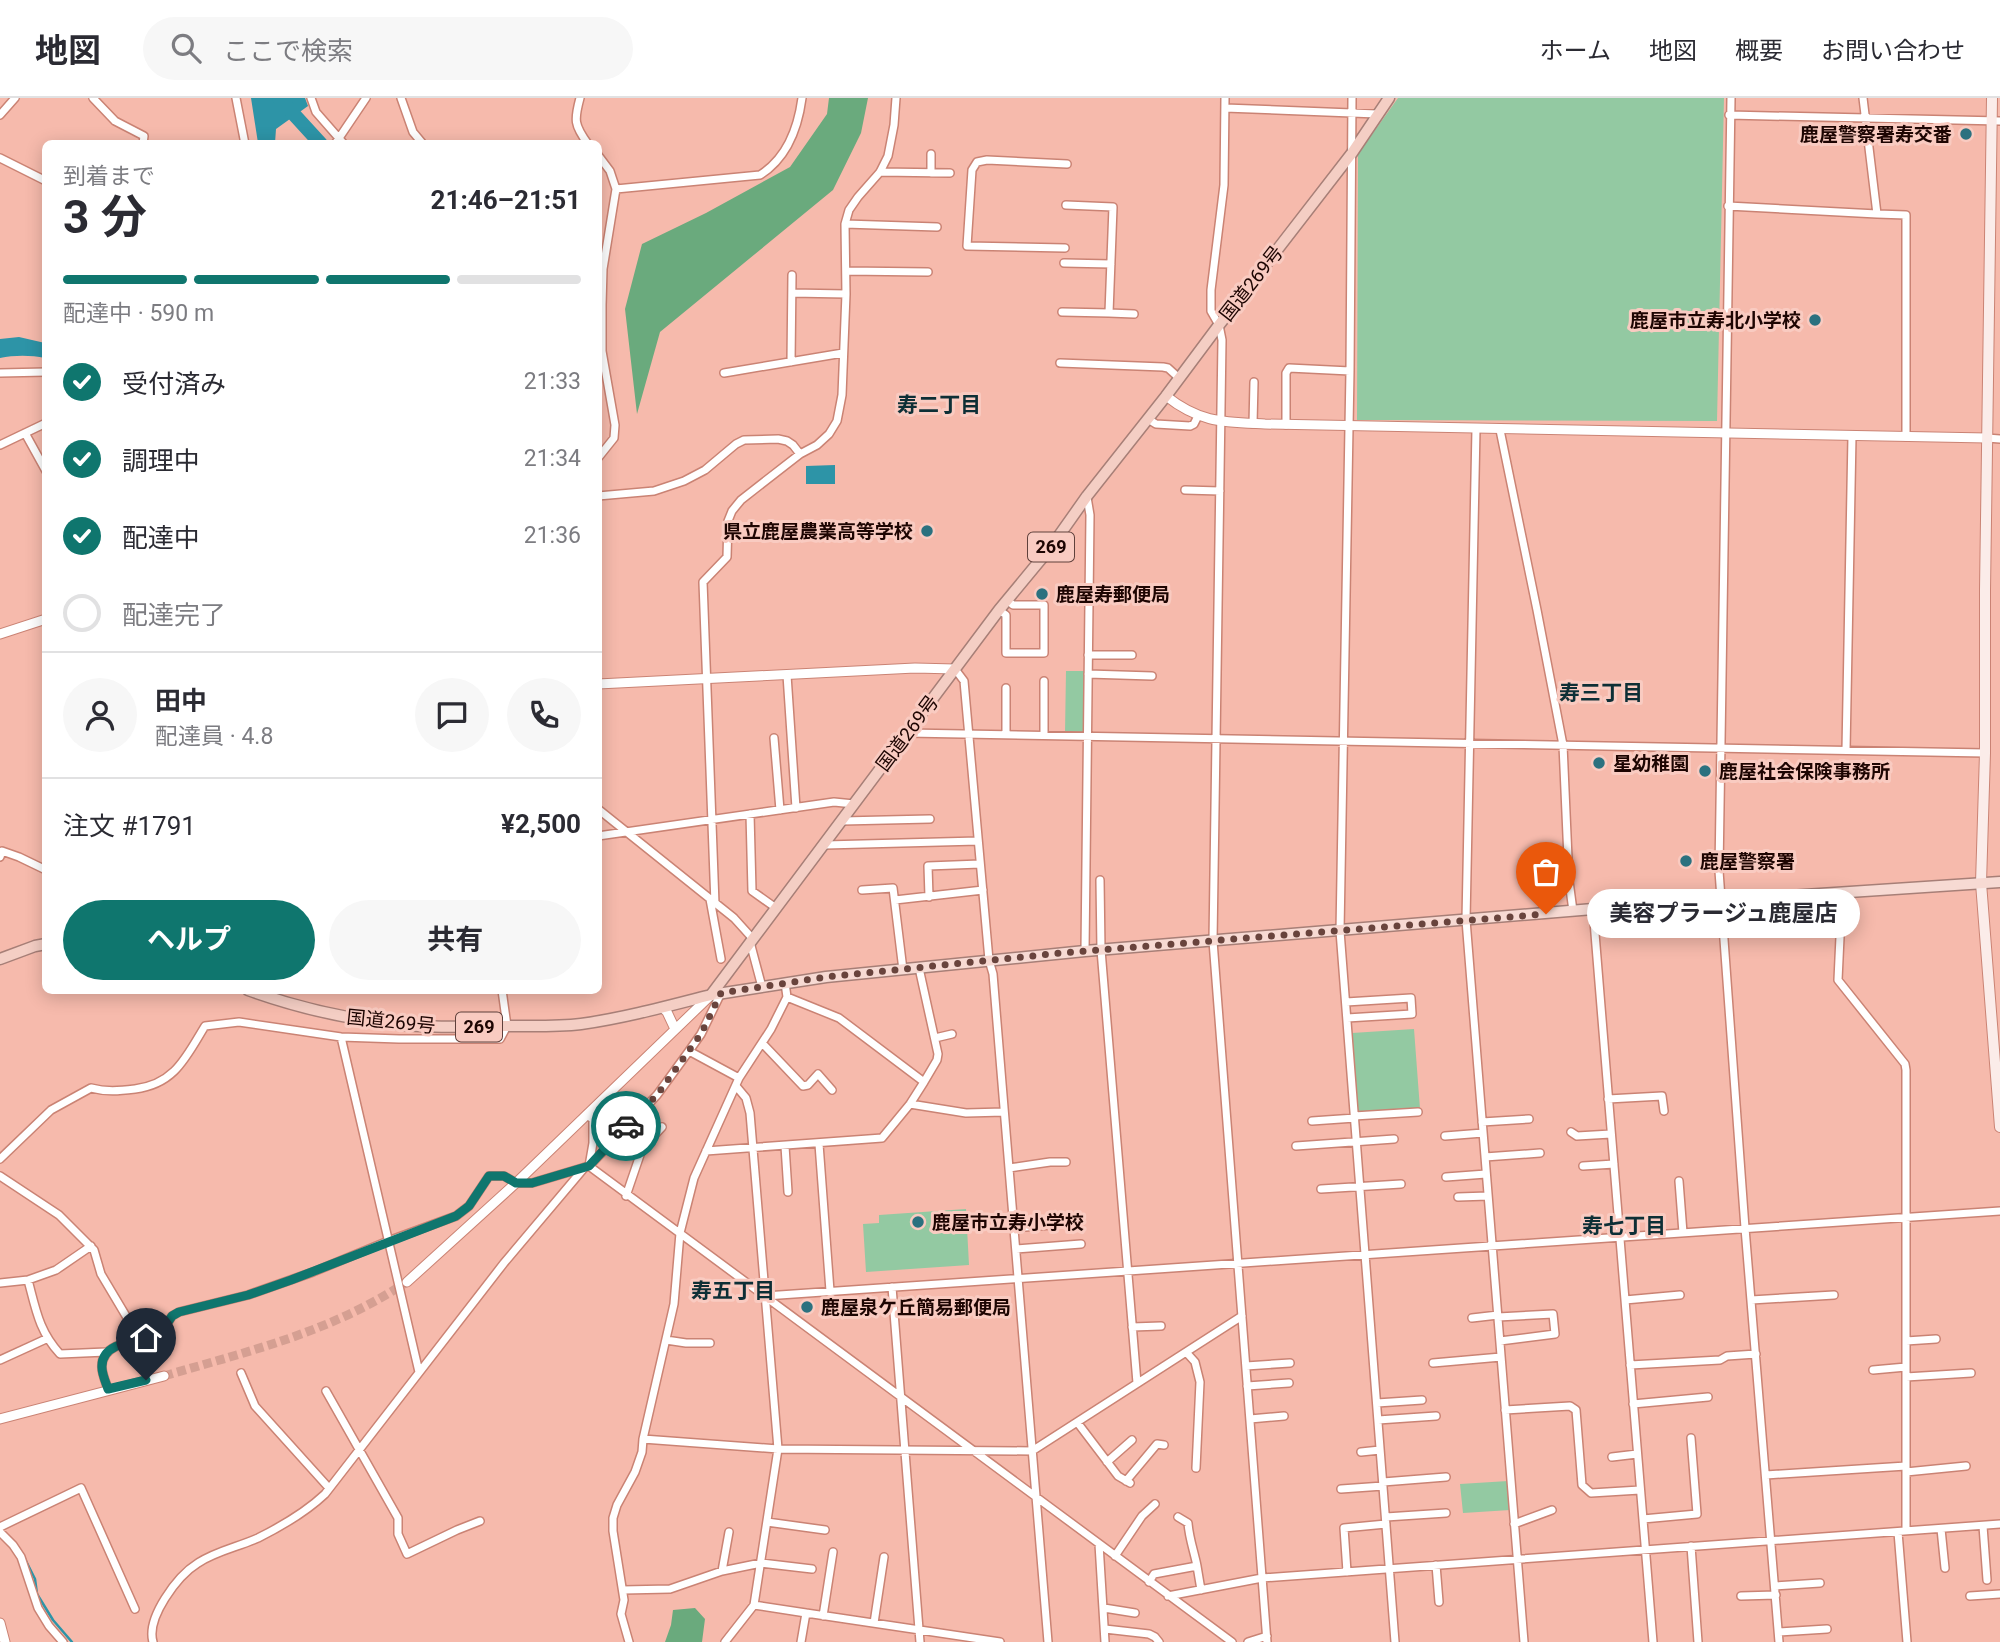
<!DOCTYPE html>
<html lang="ja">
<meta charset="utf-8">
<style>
body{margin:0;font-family:Roboto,"Noto Sans JP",sans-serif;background:#f7f7f7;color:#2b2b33;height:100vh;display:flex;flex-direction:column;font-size:26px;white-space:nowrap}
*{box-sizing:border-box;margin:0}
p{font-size:23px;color:#7c7c81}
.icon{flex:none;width:38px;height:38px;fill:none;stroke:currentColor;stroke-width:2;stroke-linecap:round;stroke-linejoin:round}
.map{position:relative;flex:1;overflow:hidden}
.sheet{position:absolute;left:42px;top:42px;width:560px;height:854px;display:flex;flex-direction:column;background:#fff;border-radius:10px;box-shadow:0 4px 18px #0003}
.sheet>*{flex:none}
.pin{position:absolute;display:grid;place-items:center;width:60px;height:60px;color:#fff;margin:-72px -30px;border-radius:50% 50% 50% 0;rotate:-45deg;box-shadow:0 0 7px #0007}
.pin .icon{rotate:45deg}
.courier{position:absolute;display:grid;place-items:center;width:70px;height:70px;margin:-35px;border:5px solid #0f766e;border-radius:50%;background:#fff;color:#222;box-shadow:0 2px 9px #0007}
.bubble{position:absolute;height:49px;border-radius:24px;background:#fff;box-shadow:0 4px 18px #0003;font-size:23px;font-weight:700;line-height:49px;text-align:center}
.overview em{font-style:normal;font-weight:700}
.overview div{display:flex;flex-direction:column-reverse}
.overview{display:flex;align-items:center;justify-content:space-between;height:119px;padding:0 21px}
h1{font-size:46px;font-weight:700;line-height:52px}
.bar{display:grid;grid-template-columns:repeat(4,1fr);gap:10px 7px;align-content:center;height:84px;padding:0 21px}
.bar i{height:9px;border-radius:5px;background:#e1e1e2}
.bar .on{background:#0f766e}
.bar p{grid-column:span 4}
.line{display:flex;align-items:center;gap:18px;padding:0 21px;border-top:2px solid #e1e1e2}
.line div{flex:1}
.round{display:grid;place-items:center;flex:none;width:74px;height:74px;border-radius:37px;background:#f7f7f7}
ol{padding:0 21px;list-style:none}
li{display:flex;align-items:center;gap:21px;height:77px}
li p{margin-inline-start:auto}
li .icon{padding:7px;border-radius:50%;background:#0f766e;color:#fff;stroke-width:4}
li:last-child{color:#7c7c81}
li i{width:38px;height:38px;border:4px solid #e1e1e2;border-radius:50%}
.cta{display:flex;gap:14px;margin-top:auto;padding:14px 21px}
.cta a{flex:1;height:80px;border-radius:42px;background:#0f766e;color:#fff;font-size:28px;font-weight:700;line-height:80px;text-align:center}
.cta a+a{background:#f7f7f7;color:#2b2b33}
header{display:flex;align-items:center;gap:42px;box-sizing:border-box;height:98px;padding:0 35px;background:#fff;border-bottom:2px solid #e1e1e2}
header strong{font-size:33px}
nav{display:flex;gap:38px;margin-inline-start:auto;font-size:24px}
.search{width:490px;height:63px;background:#f7f7f7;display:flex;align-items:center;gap:18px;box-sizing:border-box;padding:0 24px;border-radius:38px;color:#7c7c81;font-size:26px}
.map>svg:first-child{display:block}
.green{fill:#93c9a2}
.forest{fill:#6aaa7d}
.water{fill:#2d94a7}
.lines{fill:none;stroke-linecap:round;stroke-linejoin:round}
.stream{stroke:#2d94a7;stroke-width:2.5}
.river{stroke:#2d94a7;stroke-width:14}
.tertiary-tunnel{stroke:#d59f92;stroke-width:9;stroke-dasharray:9 4.5;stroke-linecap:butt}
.minor-casing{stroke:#ca8374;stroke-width:10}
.tertiary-casing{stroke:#ca8374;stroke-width:11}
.secondary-casing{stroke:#ca8374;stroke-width:12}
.primary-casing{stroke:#a77f77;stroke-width:13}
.trunk-casing{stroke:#a77f77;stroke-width:13}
.minor{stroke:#fff;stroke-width:7}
.tertiary{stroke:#fff;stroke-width:9}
.secondary{stroke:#fbece9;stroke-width:10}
.primary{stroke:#f7dad3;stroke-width:10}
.trunk{stroke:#f4cec4;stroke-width:10}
.done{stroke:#69443d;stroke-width:7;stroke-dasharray:0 12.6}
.route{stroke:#0f766e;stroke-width:9}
.poi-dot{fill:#2b717f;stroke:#f9cbc1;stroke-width:2.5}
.labels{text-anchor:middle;stroke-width:6;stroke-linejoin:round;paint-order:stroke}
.shield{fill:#f9cbc1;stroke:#5f403b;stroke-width:2}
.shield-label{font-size:18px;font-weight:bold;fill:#1d0502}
.poi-label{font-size:19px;font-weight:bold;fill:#1d0502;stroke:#f9cbc1;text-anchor:start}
.street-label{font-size:19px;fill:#1d0502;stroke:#f9cbc1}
.neighbourhood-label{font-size:21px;font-weight:bold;fill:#0d2f36;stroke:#f9cbc1}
</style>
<header>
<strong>地図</strong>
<div class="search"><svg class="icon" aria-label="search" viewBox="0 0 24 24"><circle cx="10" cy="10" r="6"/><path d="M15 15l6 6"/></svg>ここで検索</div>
<nav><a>ホーム</a><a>地図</a><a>概要</a><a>お問い合わせ</a></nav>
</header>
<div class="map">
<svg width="2000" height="1544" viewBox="0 0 2000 1544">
<rect width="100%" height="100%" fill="#f6baac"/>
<path class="green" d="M 1398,0 L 1724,0 L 1717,323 L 1357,322 L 1358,56 Z
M 1066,573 L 1084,573 L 1084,636 L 1065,635 Z
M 1414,931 L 1420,1011 L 1358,1015 L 1352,935 Z
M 966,1111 L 969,1167 L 866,1174 L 863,1126 L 879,1125 L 879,1117 Z
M 1508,1383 L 1510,1412 L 1463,1415 L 1460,1386 Z"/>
<path class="forest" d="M 829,0 L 868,0 L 861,35 L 833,92 L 660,234 L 637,316 L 625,211 L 642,146 L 706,115 L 790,69 L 827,16 Z
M 695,1510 L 705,1521 L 702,1544 L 665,1544 L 671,1527 L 673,1512 Z"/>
<path class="water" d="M 251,0 L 305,0 L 308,8 L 276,31 L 275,45 L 258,45 Z
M 19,239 L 45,245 L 45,260 C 31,257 14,257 0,260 L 0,241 Z
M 835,367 L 835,386 L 806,386 L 806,368 Z"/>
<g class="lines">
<path class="stream" d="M 24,1459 L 35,1481 L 37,1496 L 53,1522 L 72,1544"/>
<path class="river" d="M 279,0 L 321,46"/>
<path class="tertiary-tunnel" d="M 164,1278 C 249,1253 331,1234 405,1185"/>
<g class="minor-casing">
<path id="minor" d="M 93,0 L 115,23 L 144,38 L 143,46
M 236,0 L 245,46
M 311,0 L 316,14 L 344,46
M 401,0 L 413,34 L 423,46
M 580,0 C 574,22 574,27 588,46
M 1225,0 L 1224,87 L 1211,192 L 1211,213 L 1219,227 L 1222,242 L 1213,843 L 1267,1544
M 1352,0 L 1350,273 L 1340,833 L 1395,1544
M 1731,0 L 1719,773 L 1745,1130 L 1779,1544
M 1863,0 L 1877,116 L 1906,117 L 1906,339
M 1225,10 L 1377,16
M 0,17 L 15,0
M 1729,17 L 2000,23
M 335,46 L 366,0
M 931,56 L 931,75
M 598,57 L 610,73 L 616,91 L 603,171 L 602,207 L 602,253 L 615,327 L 614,340 L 598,360
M 0,60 L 46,83
M 880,74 L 950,75
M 616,91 L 760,77 C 787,60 798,30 802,0
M 1728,108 L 1877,116
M 845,126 L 937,129
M 1065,150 L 967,148 L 972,72 L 977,64 L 987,62 L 1067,66
M 1064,165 L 1111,166
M 846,173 L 928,174
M 792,195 L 846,196
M 1062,214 L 1109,215 L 1113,109 L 1066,107
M 1109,215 L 1134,216
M 791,264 L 792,177
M 1060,265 L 1163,269 L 1168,270 L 1179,280
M 0,275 L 46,274
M 724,275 L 843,255
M 1148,321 L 1156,326 L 1190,328 L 1194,326 L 1198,318
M 1253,326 L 1254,284
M 1286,327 L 1286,275 L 1289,270 L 1350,273
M 1476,331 L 1466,822 L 1524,1544
M 1500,332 L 1537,512 L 1563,647 L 1569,783 L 1573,813
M 25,335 L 46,373
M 1987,340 L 2000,341
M 0,347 L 46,325
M 1185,392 L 1220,393
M 598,398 L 654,393 L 684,383 L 705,372 L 736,346 L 744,342 L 778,341 L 787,343 L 793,347 L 800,356
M 999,512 L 1006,517 L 1006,555 L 1044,555 L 1044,507 L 1013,507 L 1007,502
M 1088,557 L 1132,557
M 955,571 L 964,583 L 989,862 L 993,876 L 1048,1544
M 1088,576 L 1152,578
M 787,577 L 796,710
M 1044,583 L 1044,637
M 1006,590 L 1006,637
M 908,635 L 1985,655
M 774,640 L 780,712
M 1846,652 L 1852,338
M 598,711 L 734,820 L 753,841
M 750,716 L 752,793 L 776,810
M 842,723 L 930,721
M 598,738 L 834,704 L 854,706
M 825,747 L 978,743
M 0,759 L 2,753 L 19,759 L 46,772
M 1100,782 L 1101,852 L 1137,1285
M 862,792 L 893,790 L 903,872
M 1828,795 L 1840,839 L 1838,882 L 1905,966 L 1906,972 L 1906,1433
M 929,799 L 928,768 L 980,766
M 710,801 L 721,861
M 895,802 L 983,792
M 715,806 L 703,484 L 727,459 L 728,423 L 732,413 L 741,402 L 764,384 L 800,356 L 817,347 L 829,336 L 837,323 L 842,297 L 846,196 L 845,126 L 849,112 L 858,99 L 880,74 L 888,58 L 894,27 L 896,0
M 1593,811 L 1653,1544
M 750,844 L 762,889
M 1085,853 L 1090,417 L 1087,399
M 919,870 L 938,956 L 937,962 L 924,984
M 721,895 L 701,936 L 689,953 L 739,980
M 1346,904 L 1411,900 L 1412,916 L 1347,920
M 341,939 L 419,1274
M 935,940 L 952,936
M 762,945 L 803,988 L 808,987 L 818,976 L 832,992
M 736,988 L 746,1000 L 750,1015 L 778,1351 L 754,1507 L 806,1515 L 801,1544
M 1608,1001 L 1662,998 L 1664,1013
M 910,1006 L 966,1015 L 1004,1014
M 587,1016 L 593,1022 L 593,1045 L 589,1068
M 1354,1018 L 1418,1014
M 1312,1023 L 1355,1020
M 1482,1024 L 1529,1021
M 1571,1034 L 1577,1038 L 1611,1036
M 1445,1038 L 1483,1035
M 819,1046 L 830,1193
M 785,1048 L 788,1094
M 1296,1048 L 1394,1041
M 706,1053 L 882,1040 L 910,1006 L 924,984 L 839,920 L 787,899
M 1485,1059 L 1540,1055
M 0,1061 L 51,1012 L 91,990 C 106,994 119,993 135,991 C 175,986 186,959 205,928 L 239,924 L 341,939 L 399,941 L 500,941 L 507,928 L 502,892
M 589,1068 L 657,997 L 689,953
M 1583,1068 L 1614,1066
M 1009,1070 L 1050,1064 L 1066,1064
M 0,1078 L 59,1117 L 94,1152 L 101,1176 L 129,1223 L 138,1243
M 1446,1079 L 1486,1076
M 1679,1083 L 1683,1135
M 1321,1091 L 1401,1086
M 626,1098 L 641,1054 L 646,1046 L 662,1029
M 1458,1099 L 1488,1098
M 1014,1130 L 1052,1127
M 1016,1151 L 1081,1146
M 28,1182 L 56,1172 L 91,1148
M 0,1185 L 28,1182 C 36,1212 39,1233 60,1256 L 106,1254
M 892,1189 L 920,1544
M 765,1198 L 2000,1113
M 1625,1202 L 1680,1197
M 1751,1202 L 1834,1197
M 1498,1219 L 1553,1216 L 1555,1236 L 1500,1243
M 1472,1220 L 1498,1217
M 1132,1229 L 1161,1228
M 666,1242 L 686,1245 L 710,1245
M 1906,1243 L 1936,1241
M 1186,1254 L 1195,1264 L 1200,1284 L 1196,1370
M 0,1262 L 46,1241
M 1433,1265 L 1501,1259
M 1630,1267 L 1720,1262 L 1727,1258 L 1756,1256
M 1246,1268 L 1290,1265
M 1873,1272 L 1906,1269
M 241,1275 L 255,1308 L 329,1390
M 1906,1279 L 1971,1275
M 1247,1288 L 1289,1285
M 108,1291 C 106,1285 102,1276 102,1270 C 100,1243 140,1243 159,1238 L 172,1218 L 179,1214 L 248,1197 L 313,1174 L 388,1143 L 456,1118 L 469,1108 L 489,1078 L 504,1078 L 516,1085 L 532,1085 L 589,1068 L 1232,1544
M 326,1293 L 398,1420 L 398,1436 L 407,1456 L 457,1432 L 480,1423
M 1377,1305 L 1422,1302
M 1633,1306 L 1708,1299
M 1505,1312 L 1570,1308 L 1576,1312 L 1582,1387 L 1591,1395 L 1640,1392
M 1250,1321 L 1284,1318
M 1378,1322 L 1436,1318
M 1077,1324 L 1118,1378 L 1130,1385
M 643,1341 L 778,1351 L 1032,1353 L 1242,1218
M 1361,1354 L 1380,1352
M 1612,1359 L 1637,1356
M 1107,1364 L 1132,1342
M 1906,1374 L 1966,1368
M 1766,1377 L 1906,1368
M 1126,1383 L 1157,1346 L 1164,1347
M 1383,1384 L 1446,1379
M 1341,1391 L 1383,1388
M 1178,1419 L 1188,1425 C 1189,1440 1194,1453 1197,1468
M 1386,1419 L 1446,1415
M 1643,1421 L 1697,1416 L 1691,1340
M 767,1424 L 825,1432
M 1514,1426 L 1552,1412
M 1983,1428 L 1987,1482
M 0,1429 L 81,1390 L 135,1511
M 1941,1431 L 1945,1470
M 0,1434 L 13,1447 L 21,1459 L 38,1510 L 49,1528 L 63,1544
M 1898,1434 L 1907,1544
M 1099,1446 L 1105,1544
M 1691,1448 L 1698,1544
M 1115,1458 L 1142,1418 L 1155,1406
M 1436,1467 L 1439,1504
M 722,1473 L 729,1434
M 1347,1474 L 1344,1430 L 1386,1426
M 1149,1484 L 1154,1476 L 1197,1468 L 1201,1492
M 1775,1488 L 1820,1485
M 623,1492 L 670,1491 L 722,1473 L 761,1465 L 812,1471
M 1168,1498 L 1262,1480 L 2000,1426
M 1741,1498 L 1776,1497
M 1970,1498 L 2000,1496
M 1104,1510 L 1135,1515
M 806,1515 L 1000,1544
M 823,1518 L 833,1454
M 874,1525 L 884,1459
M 1105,1531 L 1149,1536 L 1155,1539 L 1159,1544
M 1779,1534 L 1827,1531
M 153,1544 C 146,1520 177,1478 198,1465 C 216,1453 238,1449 258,1440 C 282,1428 306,1414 325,1396 L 504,1165 L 585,1069
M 629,1544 L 621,1516 L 624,1502 L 613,1433 L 613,1420 L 617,1407 L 635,1374 L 642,1354 L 643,1341 L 674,1206 L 680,1135 L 694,1080 L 739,980 L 771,931 L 787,899 L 785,885
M 725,1544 L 754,1507
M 1248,1544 L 1267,1538"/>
</g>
<g class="tertiary-casing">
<path id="tertiary" d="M 1166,298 C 1200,325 1224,324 1265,326 L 1987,340
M 0,536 L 46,521
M 598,586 L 915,570 L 955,571
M 663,910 L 667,914 L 675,931
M 407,1184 L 516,1085 L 711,897
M 0,1321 L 164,1278
M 0,1525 L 5,1544"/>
</g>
<g class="secondary-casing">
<path id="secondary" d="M 1992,0 L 1985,492 L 1985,655 L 1981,785 L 2000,1029"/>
</g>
<g class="primary-casing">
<path id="primary" d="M 711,897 L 826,879 L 1085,853 L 1593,811 L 2000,784"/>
</g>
<g class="trunk-casing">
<path id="trunk" d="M 0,861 L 35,848 L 46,846
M 248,892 C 298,910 351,922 404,927 C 438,930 472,929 506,928 C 531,928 556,929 581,926 C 624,920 668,908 711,897 L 999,512 L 1051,449 L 1087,398 L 1166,298 L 1219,227 L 1352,55 L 1389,0"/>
</g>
<use href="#minor" class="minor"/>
<use href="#tertiary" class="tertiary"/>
<use href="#secondary" class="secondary"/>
<use href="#primary" class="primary"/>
<use href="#trunk" class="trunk"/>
</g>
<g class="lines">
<path class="done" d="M 626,1028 L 657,997 L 701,936 L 721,895 L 826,879 L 1061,855 L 1546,816"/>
<path class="route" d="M 146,1282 L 108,1291 C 106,1285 102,1276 102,1270 C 100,1243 140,1243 159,1238 L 172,1218 L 179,1214 L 248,1197 L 291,1182 L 456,1118 L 469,1108 L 489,1078 L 504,1078 L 516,1085 L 532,1085 L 589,1068 L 626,1028"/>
</g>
<g class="poi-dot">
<circle cx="1966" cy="36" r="7"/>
<circle cx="1815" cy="222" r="7"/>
<circle cx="927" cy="433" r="7"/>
<circle cx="1042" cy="496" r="7"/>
<circle cx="1599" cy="665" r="7"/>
<circle cx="1705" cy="673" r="7"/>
<circle cx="1686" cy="763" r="7"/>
<circle cx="918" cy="1124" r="7"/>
<circle cx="807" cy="1209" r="7"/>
</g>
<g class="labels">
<g class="shield">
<rect x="1028" y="434.5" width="46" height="29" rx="5"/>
<rect x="456" y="914.5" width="46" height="29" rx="5"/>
</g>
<g class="shield-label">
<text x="1051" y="455">269</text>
<text x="479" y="935">269</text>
</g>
<g class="poi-label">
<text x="1952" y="43" text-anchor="end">鹿屋警察署寿交番</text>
<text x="1801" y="229" text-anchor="end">鹿屋市立寿北小学校</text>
<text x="913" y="440" text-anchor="end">県立鹿屋農業高等学校</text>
<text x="1056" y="503">鹿屋寿郵便局</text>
<text x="1613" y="672">星幼稚園</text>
<text x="1719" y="680">鹿屋社会保険事務所</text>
<text x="1700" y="770">鹿屋警察署</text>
<text x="932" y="1131">鹿屋市立寿小学校</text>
<text x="821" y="1216">鹿屋泉ケ丘簡易郵便局</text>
</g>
<g class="street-label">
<text transform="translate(1251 185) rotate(-52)" y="7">国道269号</text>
<text transform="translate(907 635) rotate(-53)" y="7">国道269号</text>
<text transform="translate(391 923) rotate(6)" y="7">国道269号</text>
</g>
<g class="neighbourhood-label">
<text x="939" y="314">寿二丁目</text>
<text x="1601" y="602">寿三丁目</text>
<text x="1624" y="1135">寿七丁目</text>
<text x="733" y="1200">寿五丁目</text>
</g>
</g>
</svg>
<div class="pin" style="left:1546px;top:816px;background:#ea580c"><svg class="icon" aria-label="bag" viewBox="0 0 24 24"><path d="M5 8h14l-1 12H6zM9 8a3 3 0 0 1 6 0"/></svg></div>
<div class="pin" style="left:146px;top:1282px;background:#1f2937"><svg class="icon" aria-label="home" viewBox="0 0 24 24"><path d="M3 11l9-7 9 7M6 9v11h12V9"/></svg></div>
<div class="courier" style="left:626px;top:1028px"><svg class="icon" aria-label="car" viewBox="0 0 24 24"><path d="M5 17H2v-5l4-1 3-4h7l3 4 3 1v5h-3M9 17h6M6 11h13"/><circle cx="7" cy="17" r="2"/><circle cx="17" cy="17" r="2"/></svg></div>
<div class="bubble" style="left:1587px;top:791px;width:273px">美容プラージュ鹿屋店</div>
<section class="sheet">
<div class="overview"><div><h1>3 分</h1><p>到着まで</p></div><em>21:46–21:51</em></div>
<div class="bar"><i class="on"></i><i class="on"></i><i class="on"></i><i></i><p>配達中 · 590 m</p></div>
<ol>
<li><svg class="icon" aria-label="check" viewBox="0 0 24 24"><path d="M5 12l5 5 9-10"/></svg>受付済み<p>21:33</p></li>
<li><svg class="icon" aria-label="check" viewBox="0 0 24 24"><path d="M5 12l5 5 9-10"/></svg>調理中<p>21:34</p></li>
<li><svg class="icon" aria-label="check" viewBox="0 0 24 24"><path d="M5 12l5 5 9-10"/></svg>配達中<p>21:36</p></li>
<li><i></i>配達完了</li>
</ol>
<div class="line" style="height:126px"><a class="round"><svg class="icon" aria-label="person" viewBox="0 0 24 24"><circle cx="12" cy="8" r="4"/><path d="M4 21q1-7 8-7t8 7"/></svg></a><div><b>田中</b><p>配達員 · 4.8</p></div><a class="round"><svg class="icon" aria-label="chat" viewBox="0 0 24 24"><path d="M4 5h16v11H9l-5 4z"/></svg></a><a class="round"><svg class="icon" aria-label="phone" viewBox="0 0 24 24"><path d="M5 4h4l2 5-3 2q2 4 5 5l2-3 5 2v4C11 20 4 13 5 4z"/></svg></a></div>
<div class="line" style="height:91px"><div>注文 #1791</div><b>¥2,500</b></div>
<div class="cta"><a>ヘルプ</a><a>共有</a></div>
</section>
</div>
